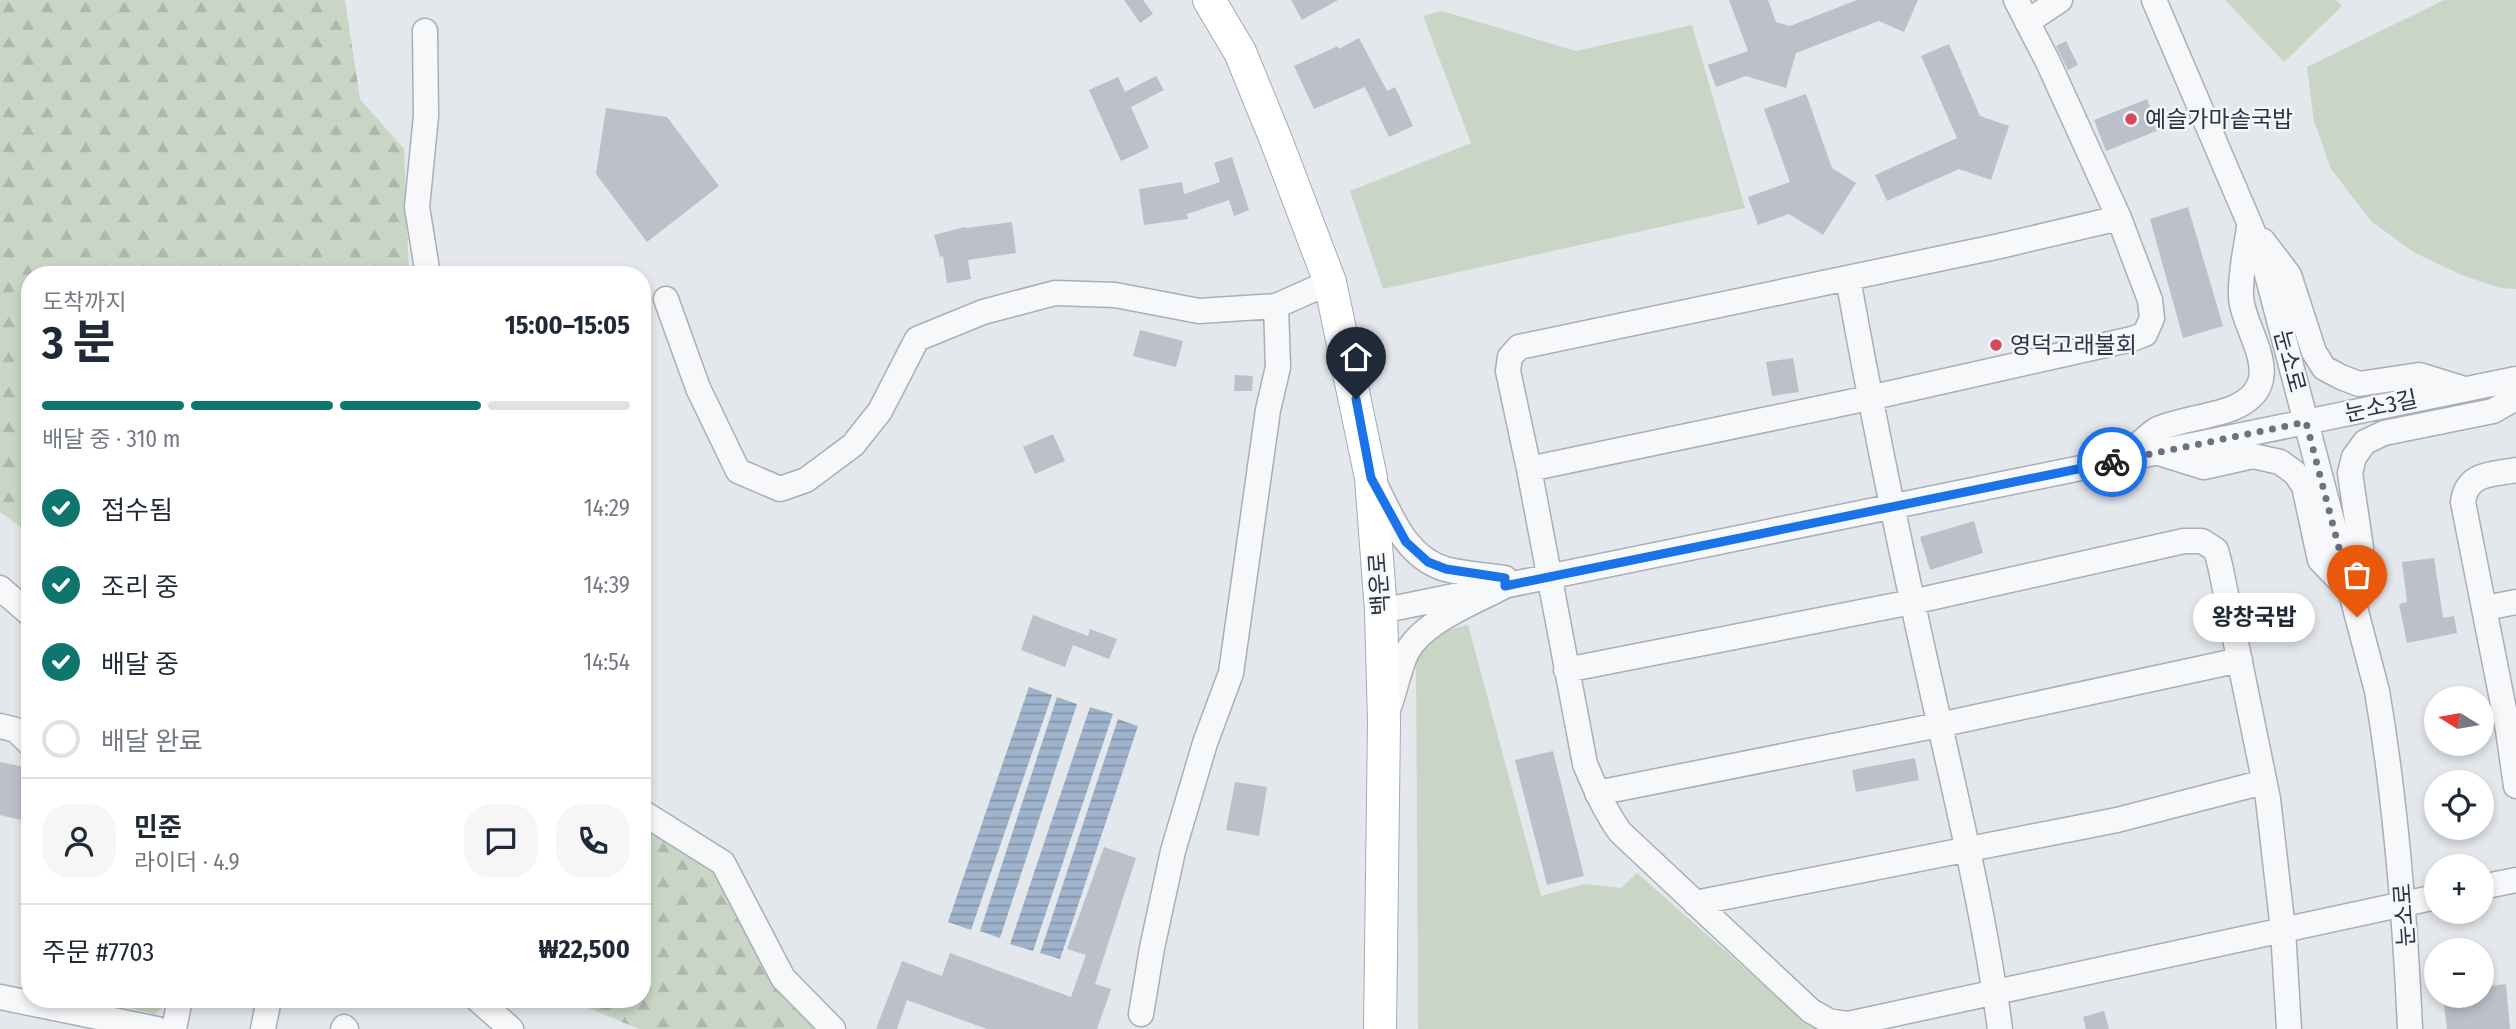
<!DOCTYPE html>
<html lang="ko">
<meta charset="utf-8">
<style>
body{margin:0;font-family:"Fira Sans Condensed","Noto Sans KR",sans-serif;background:#f6f6f7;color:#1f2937;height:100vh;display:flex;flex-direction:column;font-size:26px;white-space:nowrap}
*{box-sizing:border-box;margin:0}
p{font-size:23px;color:#747a83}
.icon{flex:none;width:38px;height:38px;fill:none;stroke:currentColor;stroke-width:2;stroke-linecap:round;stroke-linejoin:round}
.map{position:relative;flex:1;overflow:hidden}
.panel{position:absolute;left:21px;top:266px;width:630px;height:742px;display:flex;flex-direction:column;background:#fff;border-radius:28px;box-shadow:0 4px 10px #0003}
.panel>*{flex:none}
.needle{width:46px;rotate:281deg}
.tools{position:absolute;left:2424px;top:686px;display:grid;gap:14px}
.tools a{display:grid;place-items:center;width:70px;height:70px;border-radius:50%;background:#fff;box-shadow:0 4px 10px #0003;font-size:35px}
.pin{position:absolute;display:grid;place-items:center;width:60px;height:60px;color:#fff;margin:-72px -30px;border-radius:50% 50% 50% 0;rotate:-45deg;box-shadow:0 0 7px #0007}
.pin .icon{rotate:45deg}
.courier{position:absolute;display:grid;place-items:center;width:70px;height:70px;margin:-35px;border:5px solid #1a73e8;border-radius:50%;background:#fff;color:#222;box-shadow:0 2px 9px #0007}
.bubble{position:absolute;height:49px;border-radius:24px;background:#fff;box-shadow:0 4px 10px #0003;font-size:23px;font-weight:700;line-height:49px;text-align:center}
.headline em{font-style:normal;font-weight:700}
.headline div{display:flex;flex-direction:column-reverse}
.headline{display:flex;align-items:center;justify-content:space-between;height:119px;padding:0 21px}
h1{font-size:46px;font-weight:700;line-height:52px}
.bar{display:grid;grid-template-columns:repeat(4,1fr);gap:10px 7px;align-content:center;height:84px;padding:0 21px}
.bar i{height:9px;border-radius:5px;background:#e0e1e3}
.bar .active{background:#0f766e}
.bar p{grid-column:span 4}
.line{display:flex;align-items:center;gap:18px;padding:0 21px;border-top:2px solid #e0e1e3}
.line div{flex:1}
.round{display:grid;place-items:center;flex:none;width:74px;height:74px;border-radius:28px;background:#f6f6f7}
ol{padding:0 21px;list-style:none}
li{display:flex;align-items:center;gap:21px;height:77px}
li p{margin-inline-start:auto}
li .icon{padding:7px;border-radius:50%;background:#0f766e;color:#fff;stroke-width:4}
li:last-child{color:#747a83}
li i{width:38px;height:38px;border:4px solid #e0e1e3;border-radius:50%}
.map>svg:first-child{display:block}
.green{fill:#c9d6c5}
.forest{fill:url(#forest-firs)}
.water{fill:url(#water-rules)}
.building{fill:#bbc0ca}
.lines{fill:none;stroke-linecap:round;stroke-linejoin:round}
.minor-casing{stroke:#a9aeb7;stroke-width:27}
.major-casing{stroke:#a3abb8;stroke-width:34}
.minor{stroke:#f7f8fa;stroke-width:24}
.major{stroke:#fff;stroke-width:32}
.done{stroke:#6c737f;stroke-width:7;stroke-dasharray:0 12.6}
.route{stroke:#1a73e8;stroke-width:9}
.poi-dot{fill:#d1495b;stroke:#f4f6f9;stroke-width:2.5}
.labels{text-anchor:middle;stroke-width:5;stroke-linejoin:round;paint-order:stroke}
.poi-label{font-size:23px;fill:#2b3445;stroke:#f4f6f9;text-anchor:start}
.street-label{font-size:23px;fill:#2b3445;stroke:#f4f6f9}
</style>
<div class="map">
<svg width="2516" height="1029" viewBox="0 0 2516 1029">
<defs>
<pattern id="forest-firs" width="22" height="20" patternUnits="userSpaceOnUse" patternTransform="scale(1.75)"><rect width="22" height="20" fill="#c9d6c5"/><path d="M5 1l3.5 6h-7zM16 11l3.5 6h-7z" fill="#adb8ab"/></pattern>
<pattern id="water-rules" width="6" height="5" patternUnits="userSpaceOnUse" patternTransform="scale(1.75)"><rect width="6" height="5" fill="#9fb4cc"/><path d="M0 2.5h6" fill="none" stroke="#8293a7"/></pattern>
</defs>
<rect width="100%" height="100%" fill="#e4e7ec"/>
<path class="green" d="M 2228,0 L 2336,0 L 2342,6 L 2284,62 L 2226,1 Z
M 2444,0 L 2516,0 L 2516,289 L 2500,288 L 2462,275 L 2415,253 L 2371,221 L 2331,169 L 2314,121 L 2307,67 Z
M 1442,11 L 1576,51 L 1692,25 L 1745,208 L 1383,289 L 1350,191 L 1471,143 L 1423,16 Z
M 1468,625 L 1541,896 L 1584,884 L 1621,888 L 1637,873 L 1792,1010 L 1825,1029 L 1418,1029 L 1416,657 C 1433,635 1441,631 1468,625 Z
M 95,999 L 167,999 L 166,1005 L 154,1014 Z"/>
<path class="forest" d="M 0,0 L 345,0 L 360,99 L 404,149 L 409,275 L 30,275 L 30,534 L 0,512 Z
M 642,823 L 717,868 L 818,1029 L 639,1029 L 567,999 L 642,999 Z"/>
<path class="water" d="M 1029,687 L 1052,695 L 971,930 L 948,922 Z
M 1057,697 L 1077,704 L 1000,938 L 980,931 Z
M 1090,707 L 1113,714 L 1033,951 L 1010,944 Z
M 1118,719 L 1138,726 L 1060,959 L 1040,953 Z"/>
<path class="building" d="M 1124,0 L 1143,0 L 1153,14 L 1140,23 Z
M 1291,0 L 1338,0 L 1302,20 Z
M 1729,0 L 1768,0 L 1776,22 L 1790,26 L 1857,0 L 1918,0 L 1904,32 L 1879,21 L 1796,53 L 1786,88 L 1746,76 L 1716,87 L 1708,65 L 1748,51 Z
M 1359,38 L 1387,91 L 1395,87 L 1413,126 L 1389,137 L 1365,87 L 1314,109 L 1294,66 L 1338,46 L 1339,49 Z
M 2066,41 L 2078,65 L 2068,70 L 2056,46 Z
M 1949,44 L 1980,116 L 2009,126 L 1991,180 L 1959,169 L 1887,201 L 1875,175 L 1957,138 L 1921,56 Z
M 1156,76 L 1164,90 L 1131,107 L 1149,148 L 1121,161 L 1089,90 L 1118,77 L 1125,92 Z
M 1806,94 L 1832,168 L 1856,183 L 1823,235 L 1789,214 L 1758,225 L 1748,197 L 1790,182 L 1764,109 Z
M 2147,99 L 2159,130 L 2106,151 L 2094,120 Z
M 606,108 L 667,117 L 719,186 L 647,242 L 596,174 Z
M 1232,157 L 1249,210 L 1234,216 L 1229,200 L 1187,214 L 1188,219 L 1144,225 L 1139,189 L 1182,182 L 1184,194 L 1220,182 L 1214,163 Z
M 2188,207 L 2223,326 L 2183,338 L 2150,219 Z
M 1012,222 L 1016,253 L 968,260 L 971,279 L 947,283 L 943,256 L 940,257 L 934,235 L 965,227 L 966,228 Z
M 1140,330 L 1183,341 L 1176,367 L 1133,356 Z
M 1793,358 L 1799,392 L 1772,396 L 1766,362 Z
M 1235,375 L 1253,376 L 1252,391 L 1234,391 Z
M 1053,434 L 1065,461 L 1035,474 L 1023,447 Z
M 1974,521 L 1983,553 L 1930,570 L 1920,537 Z
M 2434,558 L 2443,618 L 2454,616 L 2457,633 L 2407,643 L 2399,604 L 2407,602 L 2402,562 Z
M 1033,615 L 1088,636 L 1090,629 L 1117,639 L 1109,659 L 1073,645 L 1065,667 L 1021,650 Z
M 1553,751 L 1584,876 L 1547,885 L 1515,760 Z
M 1915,758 L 1919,780 L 1856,792 L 1852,770 Z
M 0,762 L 30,768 L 30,822 L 0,815 Z
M 1235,782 L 1267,787 L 1259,836 L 1226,830 Z
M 1104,847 L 1136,858 L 1095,984 L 1111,989 L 1097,1029 L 987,1029 L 907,1000 L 897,1029 L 876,1029 L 902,961 L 942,976 L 950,953 L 1071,997 L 1086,955 L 1067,949 Z
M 2506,984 L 2510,1029 L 2447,1029 L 2443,996 L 2482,996 L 2482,987 Z
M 2104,1011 L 2109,1029 L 2086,1029 L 2083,1017 Z"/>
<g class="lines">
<g class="minor-casing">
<path id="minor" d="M 2154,0 L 2260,248 L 2377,691 C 2396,803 2405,916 2410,1029
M 2027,22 L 2060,0
M 425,31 L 426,116 L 417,207 L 428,275
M 2119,218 L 2000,246 L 1519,347 L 1510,357 L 1508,371 L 1529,469 L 1585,764 C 1595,788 1605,811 1620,832 L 1811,1011 L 1829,1021 L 1848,1024 L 2436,897
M 2263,241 L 2289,275 L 2314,352 L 2324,368 L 2341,377 L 2359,384 L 2419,375 L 2461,388
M 1848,278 C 1873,418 1902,557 1933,695 C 1958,806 1985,917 2000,1029
M 666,299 L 698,388 L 738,471 L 780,489 L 806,480 L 853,445 L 880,411 L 917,339 L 983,312 L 1055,293 L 1115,295 L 1199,311 L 1276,306 L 1330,282
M 2159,453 L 2204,467 L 2253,456 L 2280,462 L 2295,473 L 2304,486 L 2320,560 L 2348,589
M 2124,459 C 2134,450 2145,437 2156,430 C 2175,420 2212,417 2233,408 C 2292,383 2242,331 2241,296 C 2240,273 2246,249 2249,227
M 1529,469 L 1869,398 L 2132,339 L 2145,334 L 2152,318 L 2150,300 L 2119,218 L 2048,62 L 2016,0
M 2516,470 C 2492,475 2467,472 2463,502 L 2508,730 L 2516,786
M 1374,482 C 1391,515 1405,557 1445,569 C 1464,574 1486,575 1505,578 L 1505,586 C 1475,602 1421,622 1406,654 C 1399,670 1395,690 1389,707
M 0,588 L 30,614
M 2352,588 L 2361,548 L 2350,473 L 2354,457 L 2365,442 L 2384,433 L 2493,411 L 2516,398
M 2485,608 L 2516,602
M 1381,611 L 2516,379
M 1566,670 L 1912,602 L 2184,541 L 2202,541 L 2216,550 L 2220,565 L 2268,799 L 2283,930 L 2289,1029
M 0,726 L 16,730 L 30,744
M 1597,793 L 1939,725 L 2240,660
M 642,812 L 723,863 L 783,978 L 833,1029
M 2482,887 L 2516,880
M 1695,903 L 2117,820 L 2264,782
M 0,997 L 157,1029
M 477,999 L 511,1029
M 1141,1014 L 1152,948 L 1173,851 L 1205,743 L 1231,673 L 1268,410 L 1278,367 L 1276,306
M 174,1029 L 180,999
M 263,1029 L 269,999
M 343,1029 L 344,1027 L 346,1029"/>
</g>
<g class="major-casing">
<path id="major" d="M 1209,0 L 1240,52 L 1276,140 L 1330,282 L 1371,478 L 1381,611 L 1384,721 L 1380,1029"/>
</g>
<use href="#minor" class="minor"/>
<use href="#major" class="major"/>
</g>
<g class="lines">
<path class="done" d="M 2112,462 L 2306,422 L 2357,617"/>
<path class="route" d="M 1356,399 L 1371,478 L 1406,542 L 1428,562 L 1446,569 L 1505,578 L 1505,586 L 2112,462"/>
</g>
<g class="poi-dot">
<circle cx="2131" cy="119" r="7"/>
<circle cx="1996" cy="345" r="7"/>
</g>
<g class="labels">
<g class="poi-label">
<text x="2145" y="127">예슬가마솥국밥</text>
<text x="2010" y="353">영덕고래불회</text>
</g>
<g class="street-label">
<text transform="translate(2290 361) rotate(75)" y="8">눈소로</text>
<text transform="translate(2381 406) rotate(-12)" y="8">눈소3길</text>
<text transform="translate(1379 584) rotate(-94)" y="8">백운로</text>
<text transform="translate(2404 915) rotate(-94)" y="8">눈소로</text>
</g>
</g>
</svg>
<div class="tools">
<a><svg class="needle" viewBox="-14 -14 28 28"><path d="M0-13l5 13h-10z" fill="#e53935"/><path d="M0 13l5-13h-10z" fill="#747a83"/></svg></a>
<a><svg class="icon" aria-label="locate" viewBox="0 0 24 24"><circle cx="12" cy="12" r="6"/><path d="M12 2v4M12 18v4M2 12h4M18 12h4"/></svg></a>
<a>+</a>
<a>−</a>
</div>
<div class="pin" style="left:2357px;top:617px;background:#ea580c"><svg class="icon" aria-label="bag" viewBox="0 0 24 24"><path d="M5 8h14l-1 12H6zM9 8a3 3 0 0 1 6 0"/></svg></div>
<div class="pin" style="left:1356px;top:399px;background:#1f2937"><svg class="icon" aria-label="home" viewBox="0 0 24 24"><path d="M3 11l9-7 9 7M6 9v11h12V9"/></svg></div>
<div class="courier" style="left:2112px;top:462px"><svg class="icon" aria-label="bike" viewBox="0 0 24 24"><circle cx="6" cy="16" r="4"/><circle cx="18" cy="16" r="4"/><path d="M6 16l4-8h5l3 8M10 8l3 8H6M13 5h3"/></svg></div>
<div class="bubble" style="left:2193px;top:593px;width:122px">왕창국밥</div>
<section class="panel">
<div class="headline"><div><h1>3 분</h1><p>도착까지</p></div><em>15:00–15:05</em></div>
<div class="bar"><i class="active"></i><i class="active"></i><i class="active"></i><i></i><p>배달 중 · 310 m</p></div>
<ol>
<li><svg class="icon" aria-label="check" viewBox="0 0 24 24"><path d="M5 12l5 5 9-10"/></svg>접수됨<p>14:29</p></li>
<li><svg class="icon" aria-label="check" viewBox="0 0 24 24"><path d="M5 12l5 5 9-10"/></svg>조리 중<p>14:39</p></li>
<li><svg class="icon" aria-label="check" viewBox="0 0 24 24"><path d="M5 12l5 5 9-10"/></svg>배달 중<p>14:54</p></li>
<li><i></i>배달 완료</li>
</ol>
<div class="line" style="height:126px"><a class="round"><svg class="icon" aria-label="person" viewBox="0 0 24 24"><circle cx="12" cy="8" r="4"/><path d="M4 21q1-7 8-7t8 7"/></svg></a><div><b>민준</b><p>라이더 · 4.9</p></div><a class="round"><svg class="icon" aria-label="chat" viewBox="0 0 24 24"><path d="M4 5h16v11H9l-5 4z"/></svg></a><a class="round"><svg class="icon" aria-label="phone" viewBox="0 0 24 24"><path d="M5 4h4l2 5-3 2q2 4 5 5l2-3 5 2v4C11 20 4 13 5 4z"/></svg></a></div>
<div class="line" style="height:91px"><div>주문 #7703</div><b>₩22,500</b></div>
</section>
</div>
